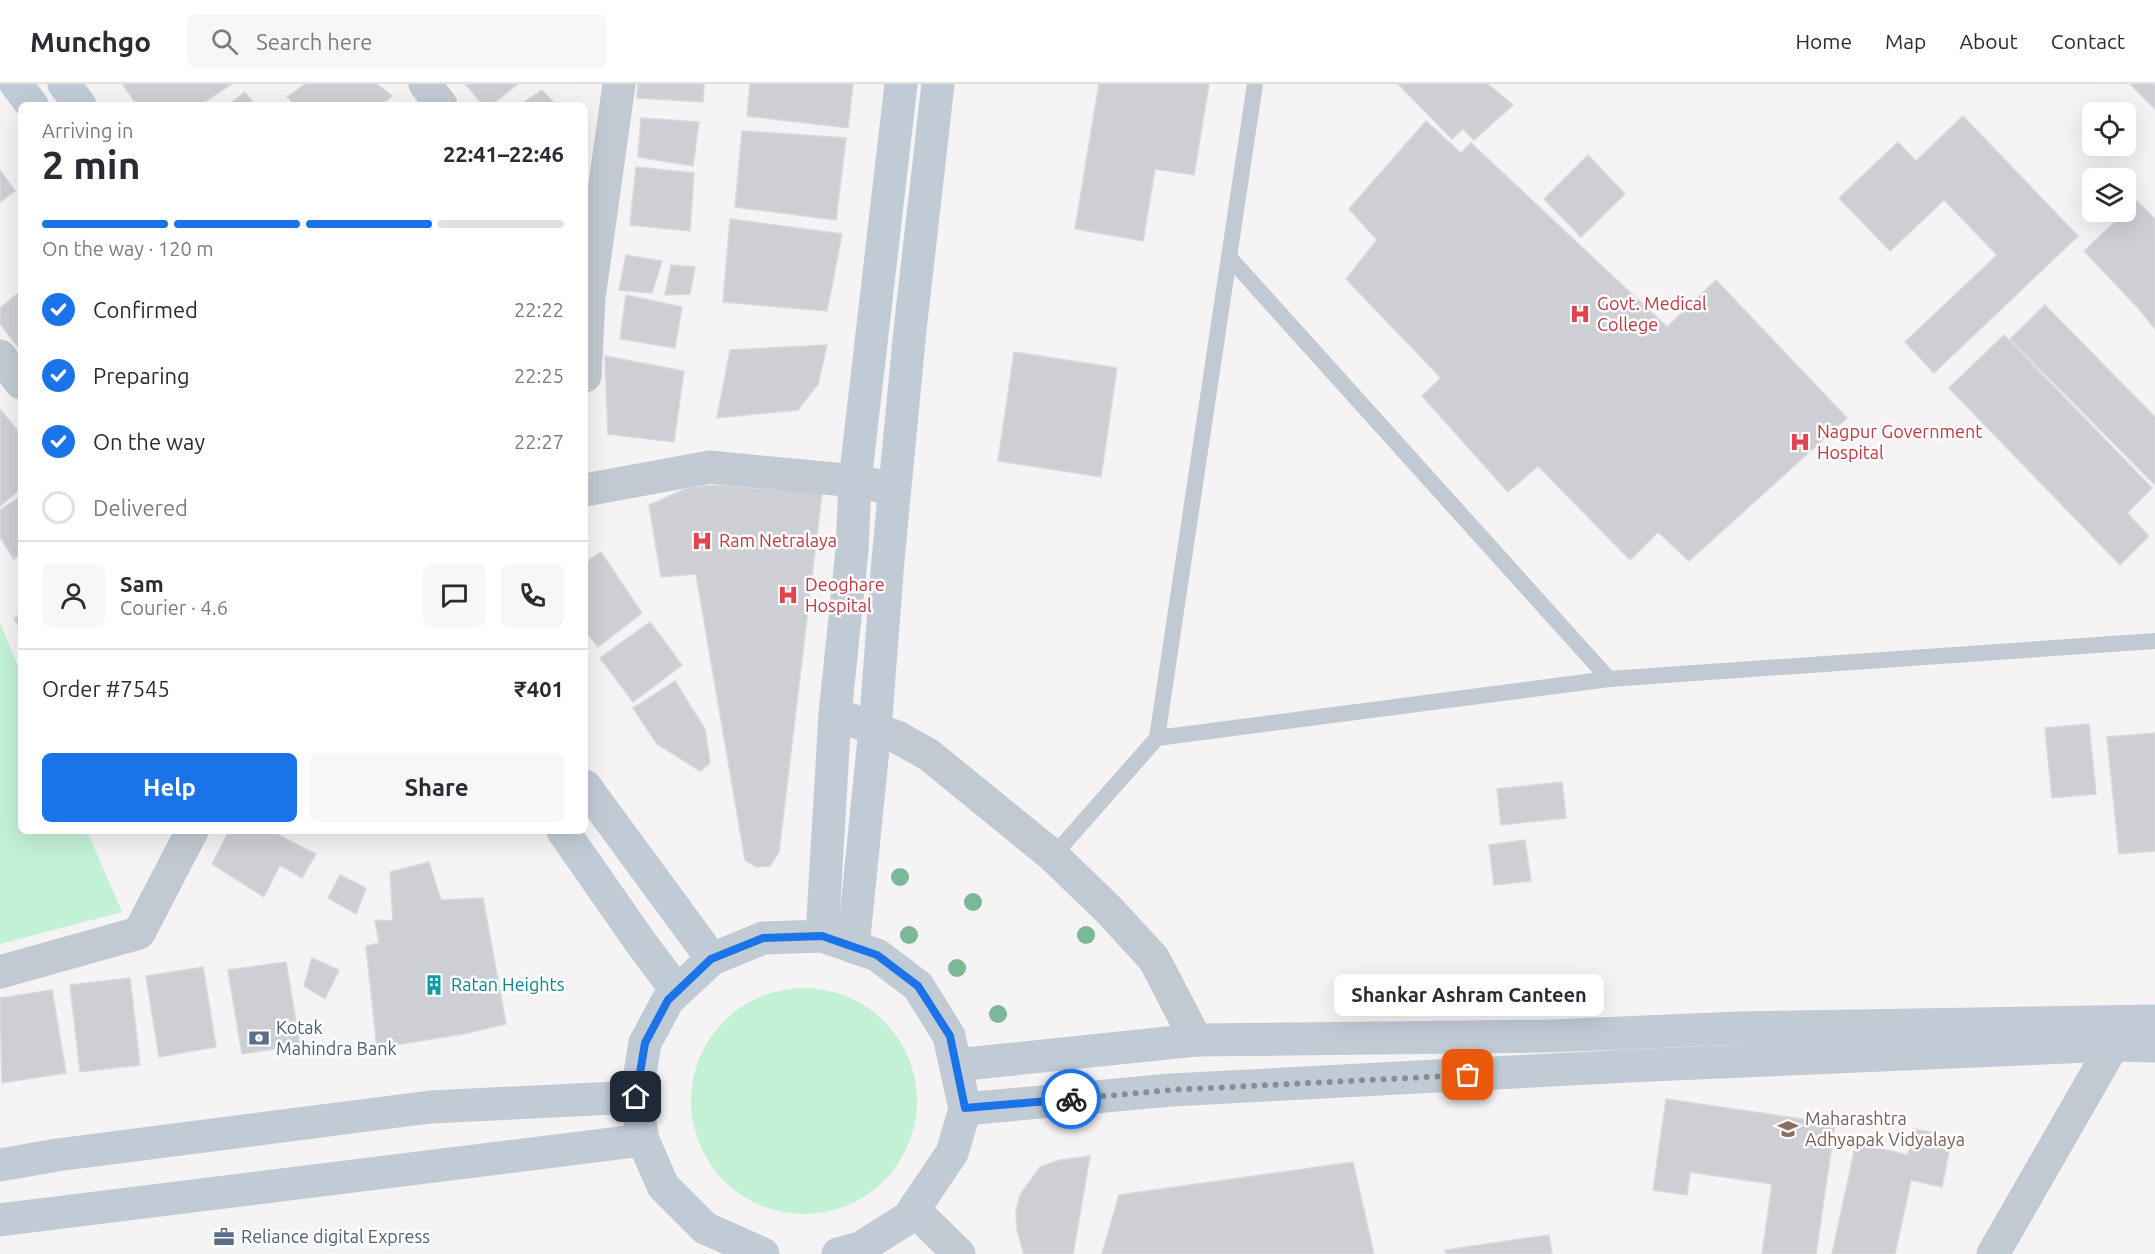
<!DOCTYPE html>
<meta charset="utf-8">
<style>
body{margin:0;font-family:Ubuntu,sans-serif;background:#f7f7f7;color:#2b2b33;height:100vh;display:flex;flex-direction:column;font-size:22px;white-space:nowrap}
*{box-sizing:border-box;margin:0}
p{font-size:20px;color:#7c7c81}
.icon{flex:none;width:33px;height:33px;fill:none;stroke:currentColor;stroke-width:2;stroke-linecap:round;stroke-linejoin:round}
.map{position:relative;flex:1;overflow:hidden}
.drawer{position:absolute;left:18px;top:18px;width:570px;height:732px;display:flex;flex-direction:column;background:#fff;border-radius:9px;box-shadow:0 6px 24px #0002}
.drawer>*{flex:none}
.fabs{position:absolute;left:2082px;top:18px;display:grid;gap:12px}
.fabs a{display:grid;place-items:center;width:54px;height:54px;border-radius:9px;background:#fff;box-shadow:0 6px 24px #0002;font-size:30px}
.pin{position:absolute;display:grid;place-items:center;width:51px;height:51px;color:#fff;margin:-26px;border-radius:12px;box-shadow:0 3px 9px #0006}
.courier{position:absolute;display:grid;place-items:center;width:60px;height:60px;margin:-30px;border:4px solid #1a73e8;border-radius:50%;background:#fff;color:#222;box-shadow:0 2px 8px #0007}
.bubble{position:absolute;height:42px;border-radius:9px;background:#fff;box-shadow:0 6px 24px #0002;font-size:20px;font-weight:600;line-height:42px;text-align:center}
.head em{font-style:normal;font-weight:600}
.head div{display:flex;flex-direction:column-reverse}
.head{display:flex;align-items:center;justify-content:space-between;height:102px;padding:0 24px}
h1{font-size:39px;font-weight:600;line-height:45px}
.bar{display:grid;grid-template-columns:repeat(4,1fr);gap:9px 6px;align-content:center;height:72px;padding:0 24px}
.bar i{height:8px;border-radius:4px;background:#e1e1e2}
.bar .current{background:#1a73e8}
.bar p{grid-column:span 4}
.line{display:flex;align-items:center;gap:15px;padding:0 24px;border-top:2px solid #e1e1e2}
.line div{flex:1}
.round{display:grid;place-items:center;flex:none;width:63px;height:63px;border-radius:9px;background:#f7f7f7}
ol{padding:0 24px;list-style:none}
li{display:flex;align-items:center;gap:18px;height:66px}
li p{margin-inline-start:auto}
li .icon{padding:6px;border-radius:50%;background:#1a73e8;color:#fff;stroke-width:4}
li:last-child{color:#7c7c81}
li i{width:33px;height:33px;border:3px solid #e1e1e2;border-radius:50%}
.button{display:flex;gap:12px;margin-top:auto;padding:12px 24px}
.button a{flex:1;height:69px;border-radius:9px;background:#1a73e8;color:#fff;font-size:24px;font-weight:600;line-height:69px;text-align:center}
.button a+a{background:#f7f7f7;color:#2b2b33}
header{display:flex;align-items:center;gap:36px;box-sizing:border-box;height:84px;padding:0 30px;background:#fff;border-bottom:2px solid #e1e1e2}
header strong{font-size:28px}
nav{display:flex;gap:33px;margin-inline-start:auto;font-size:21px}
.search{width:420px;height:54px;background:#f7f7f7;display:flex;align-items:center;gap:15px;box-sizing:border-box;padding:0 21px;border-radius:9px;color:#7c7c81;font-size:22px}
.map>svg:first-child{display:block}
.green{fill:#c3f1d5}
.building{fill:#cdcfd5;stroke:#d7d9de;stroke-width:1.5}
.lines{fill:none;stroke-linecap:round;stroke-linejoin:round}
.service{stroke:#c1cad2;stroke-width:16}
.minor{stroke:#c1cad2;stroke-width:33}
.tertiary{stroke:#c1cad2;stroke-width:33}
.secondary{stroke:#c1cbd6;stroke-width:33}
.tree{fill:#7bb799}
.done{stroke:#868d94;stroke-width:6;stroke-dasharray:0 10.8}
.route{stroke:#1a73e8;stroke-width:8}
.labels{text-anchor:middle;stroke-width:5;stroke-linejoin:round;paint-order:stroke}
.health-label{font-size:18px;fill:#be3a42;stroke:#fff;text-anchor:start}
.culture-label{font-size:18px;fill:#0d838f;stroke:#fff;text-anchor:start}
.service-label{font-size:18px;fill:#4e5e75;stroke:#fff;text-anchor:start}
.education-label{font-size:18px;fill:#785e54;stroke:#fff;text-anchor:start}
</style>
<header>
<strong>Munchgo</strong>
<div class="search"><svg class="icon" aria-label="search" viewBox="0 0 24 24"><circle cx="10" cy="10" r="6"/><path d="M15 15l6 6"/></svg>Search here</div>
<nav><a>Home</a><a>Map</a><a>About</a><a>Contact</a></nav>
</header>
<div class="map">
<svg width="2155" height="1170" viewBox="0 0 2155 1170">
<rect width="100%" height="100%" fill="#f5f3f3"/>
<path class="green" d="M 0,539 L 21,589 L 21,747 L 87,747 L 122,828 L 0,860 Z
M691 1017a113 113 0 1 1 226 0a113 113 0 1 1-226 0Z"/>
<path class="building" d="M 124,0 L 232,0 L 200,21 L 137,21 L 123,1 Z
M 305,0 L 377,0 L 392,12 L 381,21 L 295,21 L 287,13 Z
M 465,0 L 518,0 L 491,21 L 483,21 Z
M 638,0 L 704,0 L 703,18 L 637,14 Z
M 750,0 L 853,0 L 848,44 L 747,32 Z
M 1099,0 L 1209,0 L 1194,91 L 1155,85 L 1143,157 L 1075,145 Z
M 1398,0 L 1488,0 L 1513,21 L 1474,56 L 1463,45 L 1452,55 Z
M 2130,0 L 2155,0 L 2155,25 Z
M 542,6 L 556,21 L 520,21 Z
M 245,8 L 255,21 L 228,21 Z
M 1963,32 L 2078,152 L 1934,289 L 1905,258 L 1997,171 L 1944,116 L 1890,167 L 1839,114 L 1898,58 L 1916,77 Z
M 641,34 L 699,38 L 693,82 L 638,73 Z
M 1426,37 L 1461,69 L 1471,59 L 1667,243 L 1716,196 L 1847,334 L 1689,477 L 1658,448 L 1630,476 L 1538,382 L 1508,408 L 1422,312 L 1441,294 L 1346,195 L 1377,156 L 1349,125 Z
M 742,47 L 846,54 L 836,136 L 735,123 Z
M 1588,71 L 1625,110 L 1581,153 L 1544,115 Z
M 636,83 L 694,89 L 690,147 L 630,141 Z
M 0,86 L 15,107 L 0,118 Z
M 2137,117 L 2155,135 L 2155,245 L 2139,225 L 2084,167 Z
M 730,135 L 842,150 L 827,227 L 723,218 Z
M 626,171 L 662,177 L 652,209 L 619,206 Z
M 671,181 L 695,183 L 690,210 L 665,211 Z
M 21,207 L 21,267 L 0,240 L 0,224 Z
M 626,211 L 682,223 L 675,264 L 620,255 Z
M 2045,221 L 2155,333 L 2155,401 L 2010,255 Z
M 2004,251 L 2152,404 L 2127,429 L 2149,452 L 2120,481 L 1949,304 Z
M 827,261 L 818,300 L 798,326 L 717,334 L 730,266 Z
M 1014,268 L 1117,284 L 1101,393 L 998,377 Z
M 605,272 L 684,287 L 674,358 L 608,350 Z
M 0,325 L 21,351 L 21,405 L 0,422 Z
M 718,401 L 822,409 L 779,768 L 770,782 L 756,783 L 745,776 L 696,490 L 661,493 L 649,421 L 690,403 Z
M 21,412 L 21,469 L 14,475 L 0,453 L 0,426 Z
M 601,468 L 642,529 L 598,563 L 585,547 L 585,479 Z
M 21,529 L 21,545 L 14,535 Z
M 650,538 L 682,581 L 633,618 L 600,574 Z
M 675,597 L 705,645 L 710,679 L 700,687 L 657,660 L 633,624 Z
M 2089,640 L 2096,710 L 2052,714 L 2045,644 Z
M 2155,649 L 2155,767 L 2119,770 L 2107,653 Z
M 1562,698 L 1566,734 L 1501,741 L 1497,705 Z
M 229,747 L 271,747 L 316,770 L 302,794 L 280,781 L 264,813 L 212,780 Z
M 1525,756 L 1531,797 L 1494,801 L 1489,761 Z
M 429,778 L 441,816 L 483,814 L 506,940 L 463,950 L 377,964 L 366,862 L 379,859 L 375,836 L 393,837 L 390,788 Z
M 340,791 L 366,804 L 356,830 L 328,814 Z
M 312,874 L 339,886 L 325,915 L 304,902 Z
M 286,878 L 300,961 L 242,970 L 228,886 Z
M 203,883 L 216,963 L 159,973 L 146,892 Z
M 130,894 L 140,981 L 80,988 L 70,901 Z
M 52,906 L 66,989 L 2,999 L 0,914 Z
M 1666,1015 L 1835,1040 L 1816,1170 L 1762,1170 L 1772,1100 L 1690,1088 L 1687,1111 L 1653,1106 Z
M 1913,1045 L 1931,1048 L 1928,1064 L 1950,1062 L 1942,1103 L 1911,1096 L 1895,1170 L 1832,1170 L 1856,1059 L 1908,1071 Z
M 1090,1072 L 1073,1170 L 1024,1170 L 1017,1146 L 1016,1127 L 1020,1111 L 1040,1083 L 1060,1076 Z
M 1353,1078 L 1374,1170 L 1102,1170 L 1119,1111 Z
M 1549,1151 L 1552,1170 L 1446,1170 L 1445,1166 Z"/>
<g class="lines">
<path class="service" d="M 1255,0 L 1229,173 L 1609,595 L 2155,557
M 1157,654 L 1609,595
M 1053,772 L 1157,654 L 1229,173"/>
<path class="minor" d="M 425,0 L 441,21
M 0,272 L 21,299
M 585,292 L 589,214 L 619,0
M 585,406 L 710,383 L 855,397 L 894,405
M 0,888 L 139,849 L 192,747
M 1993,1170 L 2113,961"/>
<path class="tertiary" d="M 835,630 L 897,653 L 929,671 L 1053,772 L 1108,825 L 1154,875 L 1196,956
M 914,1126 L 959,1170"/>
<path class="secondary" d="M 16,0 L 32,21
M 64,0 L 80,21
M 585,702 L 712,875
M 563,747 L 641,859 L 677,907
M 822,852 L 835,630 L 852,466 L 855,397 L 901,0
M 853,863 L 875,645 L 888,476 L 910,246 L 938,0
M 956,981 L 1196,956 L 1550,952 L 1739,944 L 2155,937
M 965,1025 L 1171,1006 L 1628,982 L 2113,961 L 2155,962
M 0,1081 L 57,1071 L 430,1023 L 636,1013
M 0,1136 L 643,1056
M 763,1170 L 705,1144 L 663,1102 L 643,1056 L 636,1013 L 645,959 L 668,916 L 712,875 L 763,854 L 822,852 L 877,871 L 918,902 L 949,952 L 965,1025 L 952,1069 L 908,1134 L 860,1164 L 838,1170"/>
</g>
<g class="tree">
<circle cx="900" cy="793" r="9"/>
<circle cx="973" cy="818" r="9"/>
<circle cx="909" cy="851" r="9"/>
<circle cx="1086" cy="851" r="9"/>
<circle cx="957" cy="884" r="9"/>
<circle cx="998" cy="930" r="9"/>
</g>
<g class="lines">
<path class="done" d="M 1071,1015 L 1171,1006 L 1468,991"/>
<path class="route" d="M 636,1013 L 645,959 L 668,916 L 711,875 L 763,854 L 822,852 L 877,871 L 918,902 L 950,952 L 965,1024 L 1071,1015"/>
</g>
<defs>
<g id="hospital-bare" transform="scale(1.62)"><path d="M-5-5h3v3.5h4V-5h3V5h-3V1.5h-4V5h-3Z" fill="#e0444e" stroke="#fff" stroke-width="2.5" paint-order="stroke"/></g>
<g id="building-bare" transform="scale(1.62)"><path d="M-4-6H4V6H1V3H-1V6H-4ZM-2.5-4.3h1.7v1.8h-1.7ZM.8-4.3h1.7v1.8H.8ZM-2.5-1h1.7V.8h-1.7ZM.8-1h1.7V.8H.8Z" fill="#0f9aa8" stroke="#fff" stroke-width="2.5" paint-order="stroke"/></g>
<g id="bank-bare" transform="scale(1.62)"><path d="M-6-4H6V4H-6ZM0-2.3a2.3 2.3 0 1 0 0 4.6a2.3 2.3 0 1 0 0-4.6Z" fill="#5c6f8a" stroke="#fff" stroke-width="2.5" paint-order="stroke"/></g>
<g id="university-bare" transform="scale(1.62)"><path d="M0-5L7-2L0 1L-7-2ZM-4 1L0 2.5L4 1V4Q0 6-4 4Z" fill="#8d6e63" stroke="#fff" stroke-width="2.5" paint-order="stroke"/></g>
<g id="office-bare" transform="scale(1.62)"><path d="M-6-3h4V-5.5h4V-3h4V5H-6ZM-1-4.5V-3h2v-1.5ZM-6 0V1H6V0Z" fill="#5c6f8a" stroke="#fff" stroke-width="2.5" paint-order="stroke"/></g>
</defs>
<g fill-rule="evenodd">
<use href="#hospital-bare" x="1580" y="230"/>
<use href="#hospital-bare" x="1800" y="358"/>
<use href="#hospital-bare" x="702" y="457"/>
<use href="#hospital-bare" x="788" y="511"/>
<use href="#building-bare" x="434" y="901"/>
<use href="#bank-bare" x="259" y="954"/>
<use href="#university-bare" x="1788" y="1045"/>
<use href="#office-bare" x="224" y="1153"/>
</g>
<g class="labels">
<g class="health-label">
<text x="1597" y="226">Govt. Medical<tspan x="1597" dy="21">College</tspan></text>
<text x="1817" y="354">Nagpur Government<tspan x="1817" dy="21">Hospital</tspan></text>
<text x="719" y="463">Ram Netralaya</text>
<text x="805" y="507">Deoghare<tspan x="805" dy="21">Hospital</tspan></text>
</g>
<g class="culture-label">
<text x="451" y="907">Ratan Heights</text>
</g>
<g class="service-label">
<text x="276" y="950">Kotak<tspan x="276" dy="21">Mahindra Bank</tspan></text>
<text x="241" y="1159">Reliance digital Express</text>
</g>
<g class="education-label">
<text x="1805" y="1041">Maharashtra<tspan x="1805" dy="21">Adhyapak Vidyalaya</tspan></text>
</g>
</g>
</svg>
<div class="fabs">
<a><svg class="icon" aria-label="locate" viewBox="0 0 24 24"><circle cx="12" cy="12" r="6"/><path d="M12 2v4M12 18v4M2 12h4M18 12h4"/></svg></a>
<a><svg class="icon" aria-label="layers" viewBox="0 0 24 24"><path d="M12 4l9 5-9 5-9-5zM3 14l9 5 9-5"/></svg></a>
</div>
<div class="pin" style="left:1468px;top:991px;background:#ea580c"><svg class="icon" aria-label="bag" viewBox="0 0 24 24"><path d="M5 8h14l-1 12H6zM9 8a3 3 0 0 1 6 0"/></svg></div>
<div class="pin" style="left:636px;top:1013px;background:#1f2937"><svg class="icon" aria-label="home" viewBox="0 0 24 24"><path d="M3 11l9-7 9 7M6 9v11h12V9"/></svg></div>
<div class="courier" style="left:1071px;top:1015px"><svg class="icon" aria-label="bike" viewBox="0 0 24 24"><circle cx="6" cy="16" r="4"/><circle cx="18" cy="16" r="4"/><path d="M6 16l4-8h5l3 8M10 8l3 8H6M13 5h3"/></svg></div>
<div class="bubble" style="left:1334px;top:890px;width:270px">Shankar Ashram Canteen</div>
<section class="drawer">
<div class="head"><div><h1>2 min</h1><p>Arriving in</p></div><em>22:41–22:46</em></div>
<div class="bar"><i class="current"></i><i class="current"></i><i class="current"></i><i></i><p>On the way · 120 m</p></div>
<ol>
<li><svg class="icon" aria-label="check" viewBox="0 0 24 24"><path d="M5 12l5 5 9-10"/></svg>Confirmed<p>22:22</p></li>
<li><svg class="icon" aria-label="check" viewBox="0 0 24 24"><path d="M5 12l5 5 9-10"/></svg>Preparing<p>22:25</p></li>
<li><svg class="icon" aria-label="check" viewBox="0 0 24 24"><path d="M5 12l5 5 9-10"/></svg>On the way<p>22:27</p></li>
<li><i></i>Delivered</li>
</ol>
<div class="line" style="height:108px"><a class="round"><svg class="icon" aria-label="person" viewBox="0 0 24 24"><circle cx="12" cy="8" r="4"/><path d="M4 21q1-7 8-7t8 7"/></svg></a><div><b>Sam</b><p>Courier · 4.6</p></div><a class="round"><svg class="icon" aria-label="chat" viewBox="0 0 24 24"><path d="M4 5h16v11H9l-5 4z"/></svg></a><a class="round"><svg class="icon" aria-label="phone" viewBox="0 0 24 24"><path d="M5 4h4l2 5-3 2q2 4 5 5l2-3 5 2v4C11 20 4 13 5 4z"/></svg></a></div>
<div class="line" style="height:78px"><div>Order #7545</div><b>₹401</b></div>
<div class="button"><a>Help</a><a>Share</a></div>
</section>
</div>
